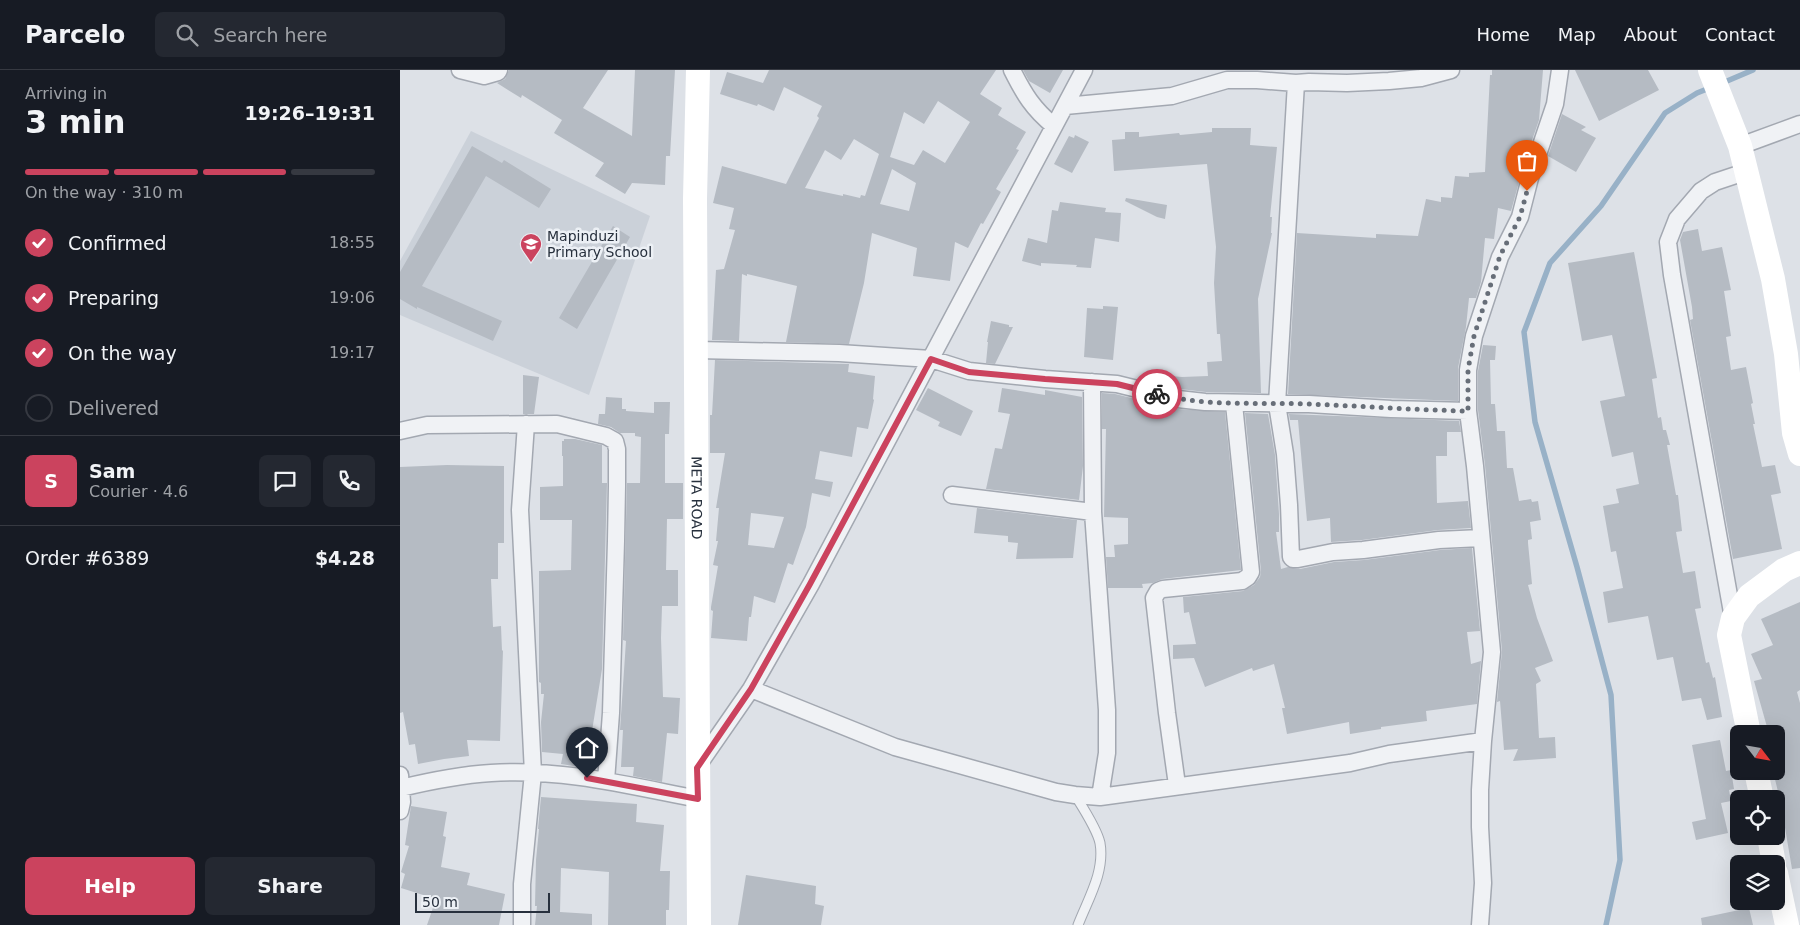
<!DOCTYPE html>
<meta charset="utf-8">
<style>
body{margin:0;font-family:"DejaVu Sans",sans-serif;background:#242831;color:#f1f3f6;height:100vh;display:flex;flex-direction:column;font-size:19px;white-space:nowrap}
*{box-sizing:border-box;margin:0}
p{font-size:16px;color:#9ea1a6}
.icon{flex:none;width:28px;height:28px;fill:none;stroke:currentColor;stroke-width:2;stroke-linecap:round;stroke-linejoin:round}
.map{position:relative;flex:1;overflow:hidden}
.details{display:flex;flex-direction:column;background:#171b24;width:400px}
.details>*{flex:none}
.needle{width:32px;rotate:121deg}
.controls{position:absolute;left:1330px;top:655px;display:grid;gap:10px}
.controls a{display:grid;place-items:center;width:55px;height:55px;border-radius:8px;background:#171b24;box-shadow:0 5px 20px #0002;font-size:25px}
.scale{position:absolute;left:15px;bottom:12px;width:135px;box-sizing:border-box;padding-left:5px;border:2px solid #27303d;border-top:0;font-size:14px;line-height:18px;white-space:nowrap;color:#27303d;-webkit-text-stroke:4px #ecf0f5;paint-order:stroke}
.pin{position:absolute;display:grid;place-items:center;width:42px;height:42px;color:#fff;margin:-51px -21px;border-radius:50% 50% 50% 0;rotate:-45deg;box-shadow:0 0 5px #0007}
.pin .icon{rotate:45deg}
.courier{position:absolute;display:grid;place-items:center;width:50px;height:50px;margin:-25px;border:4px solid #cb435e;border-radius:50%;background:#fff;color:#222;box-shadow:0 1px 6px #0007}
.overview em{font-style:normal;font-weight:800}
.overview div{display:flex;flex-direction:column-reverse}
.overview{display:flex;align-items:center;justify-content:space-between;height:85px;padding:0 25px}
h1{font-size:32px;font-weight:800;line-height:38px}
.bar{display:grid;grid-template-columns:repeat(4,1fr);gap:8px 5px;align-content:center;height:60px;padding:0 25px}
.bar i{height:6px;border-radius:4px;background:#363941}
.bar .active{background:#cb435e}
.bar p{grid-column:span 4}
.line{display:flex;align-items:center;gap:12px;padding:0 25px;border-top:1px solid #363941}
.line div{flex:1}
.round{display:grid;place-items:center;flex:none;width:52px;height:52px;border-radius:8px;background:#242831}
ol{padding:0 25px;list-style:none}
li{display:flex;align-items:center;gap:15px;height:55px}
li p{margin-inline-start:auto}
li .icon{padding:5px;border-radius:50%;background:#cb435e;color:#fff;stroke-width:4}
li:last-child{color:#9ea1a6}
li i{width:28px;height:28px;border:2px solid #363941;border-radius:50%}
.cta{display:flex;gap:10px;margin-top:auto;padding:10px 25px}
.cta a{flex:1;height:58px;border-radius:8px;background:#cb435e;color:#fff;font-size:20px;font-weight:800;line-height:58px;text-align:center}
.cta a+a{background:#242831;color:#f1f3f6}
header{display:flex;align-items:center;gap:30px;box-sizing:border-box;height:70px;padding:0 25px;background:#171b24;border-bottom:1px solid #363941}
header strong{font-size:24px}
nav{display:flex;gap:28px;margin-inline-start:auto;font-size:18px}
.search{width:350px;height:45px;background:#242831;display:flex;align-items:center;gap:12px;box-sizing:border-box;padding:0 18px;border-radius:8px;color:#9ea1a6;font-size:19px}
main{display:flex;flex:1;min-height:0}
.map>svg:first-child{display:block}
.built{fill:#cbd1d9}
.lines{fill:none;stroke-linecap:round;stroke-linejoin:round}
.stream{stroke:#98b1c7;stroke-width:5.5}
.building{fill:#b5bbc3;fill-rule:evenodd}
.lane-casing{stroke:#a3a8b1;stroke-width:11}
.street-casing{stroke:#a3a8b1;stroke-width:19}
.lane{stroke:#f0f2f5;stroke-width:9}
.street{stroke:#f0f2f5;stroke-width:16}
.secondary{stroke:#fff;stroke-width:24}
.done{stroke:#676e78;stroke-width:5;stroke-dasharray:0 9}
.route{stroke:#cb435e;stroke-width:6}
.labels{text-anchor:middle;stroke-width:5;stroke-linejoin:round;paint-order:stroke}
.poi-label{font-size:14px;fill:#27303d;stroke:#ecf0f5;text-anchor:start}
.street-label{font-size:14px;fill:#27303d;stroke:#ecf0f5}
</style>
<header>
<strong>Parcelo</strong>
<div class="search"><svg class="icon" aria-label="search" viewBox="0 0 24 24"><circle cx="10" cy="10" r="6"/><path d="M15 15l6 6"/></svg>Search here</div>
<nav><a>Home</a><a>Map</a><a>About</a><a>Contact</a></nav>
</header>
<main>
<section class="details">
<div class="overview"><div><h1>3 min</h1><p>Arriving in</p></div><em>19:26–19:31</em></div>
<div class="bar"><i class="active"></i><i class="active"></i><i class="active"></i><i></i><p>On the way · 310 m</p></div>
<ol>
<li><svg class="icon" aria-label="check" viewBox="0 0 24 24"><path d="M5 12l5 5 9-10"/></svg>Confirmed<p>18:55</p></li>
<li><svg class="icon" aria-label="check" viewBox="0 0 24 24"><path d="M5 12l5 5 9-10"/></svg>Preparing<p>19:06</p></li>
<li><svg class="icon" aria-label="check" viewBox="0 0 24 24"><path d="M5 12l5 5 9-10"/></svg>On the way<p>19:17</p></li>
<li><i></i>Delivered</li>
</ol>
<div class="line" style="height:90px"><b class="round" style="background:#cb435e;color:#fff">S</b><div><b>Sam</b><p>Courier · 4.6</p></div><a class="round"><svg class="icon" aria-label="chat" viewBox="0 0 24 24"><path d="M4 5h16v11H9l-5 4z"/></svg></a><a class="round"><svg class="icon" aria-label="phone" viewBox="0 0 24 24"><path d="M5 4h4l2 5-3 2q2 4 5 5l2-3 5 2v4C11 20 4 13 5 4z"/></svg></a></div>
<div class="line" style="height:65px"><div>Order #6389</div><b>$4.28</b></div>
<div class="cta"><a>Help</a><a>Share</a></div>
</section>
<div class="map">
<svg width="1400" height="855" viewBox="0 0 1400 855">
<rect width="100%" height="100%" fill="#dde1e7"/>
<path class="built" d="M 71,61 L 250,146 L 189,325 L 0,245 L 0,191 Z"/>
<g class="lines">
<path class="stream" d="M 1320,14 L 1353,0
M 1206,855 L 1220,790 L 1211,625 L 1177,497 L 1135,352 L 1124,262 L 1150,193 L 1201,136 L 1265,43 L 1297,23 L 1312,17"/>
</g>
<path class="building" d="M 109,0 L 208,0 L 183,38 L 232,66 L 235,0 L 275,0 L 270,86 L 266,86 L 265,115 L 232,113 L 225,124 L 195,106 L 204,93 L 154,63 L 162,50 L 122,25 L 121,28 L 97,13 L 105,9 Z
M 369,0 L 596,0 L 580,24 L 602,38 L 598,45 L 626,62 L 616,79 L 619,80 L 596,119 L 601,122 L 583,154 L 581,153 L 568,178 L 555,172 L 550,211 L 513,206 L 517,178 L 472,163 L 464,213 L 449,274 L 386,272 L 397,216 L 347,204 L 347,206 L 342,204 L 339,271 L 312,270 L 316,200 L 324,199 L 335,160 L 329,159 L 334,138 L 313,133 L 322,96 L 386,114 L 419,48 L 417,46 L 422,36 L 384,17 L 374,41 L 358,34 L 357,36 L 320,24 L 327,2 L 363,13 ZM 538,31 L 570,52 L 545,93 L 523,80 L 514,95 L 490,87 L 504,42 L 524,54 ZM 454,69 L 479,84 L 465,126 L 461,125 L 460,128 L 443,124 L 443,126 L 405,118 L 425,80 L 441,90 ZM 492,99 L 516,113 L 509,141 L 480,134 Z
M 623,0 L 663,0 L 650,23 L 629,11 Z
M 1092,0 L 1143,0 L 1139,50 L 1130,76 L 1129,76 L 1111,141 L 1098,138 L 1094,169 L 1085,168 L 1081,212 L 1076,228 L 1069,228 L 1066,257 L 1058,298 L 1058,331 L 888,324 L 897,163 L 976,168 L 976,164 L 1018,166 L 1026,129 L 1041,132 L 1041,127 L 1052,128 L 1055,106 L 1069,107 L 1069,103 L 1085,102 L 1090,5 L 1092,5 Z
M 1175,0 L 1248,0 L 1259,20 L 1199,51 Z
M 1162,44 L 1186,57 L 1181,60 L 1196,68 L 1176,102 L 1148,86 Z
M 812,58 L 851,58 L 850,75 L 877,77 L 870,147 L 872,147 L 871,163 L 872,163 L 858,229 L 861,323 L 806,322 L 780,319 L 759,314 L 760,305 L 782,307 L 808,306 L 807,292 L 822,291 L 820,264 L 817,264 L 814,213 L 816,177 L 807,94 L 714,101 L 712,70 L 725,69 L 725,62 L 739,62 L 739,67 L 779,63 L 780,65 L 812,62 Z
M 675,65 L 689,72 L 672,103 L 654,94 L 669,66 L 674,68 Z
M 72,76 L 102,93 L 104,90 L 151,119 L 139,138 L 86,106 L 22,216 L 102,251 L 93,271 L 17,237 L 17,239 L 0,229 L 0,202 Z
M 726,128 L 767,135 L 765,149 L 757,147 L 725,131 Z
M 660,132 L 706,138 L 705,142 L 721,143 L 719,172 L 695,168 L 691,198 L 676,197 L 677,195 L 641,193 L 641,196 L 622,191 L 628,168 L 647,173 L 652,140 L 658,141 Z
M 213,156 L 230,167 L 177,259 L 159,248 Z
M 1298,159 L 1302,181 L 1322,177 L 1331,220 L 1324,221 L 1331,266 L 1326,267 L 1331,300 L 1346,297 L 1353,333 L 1351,334 L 1355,354 L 1353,354 L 1362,397 L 1375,395 L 1381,423 L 1371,425 L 1382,479 L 1333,489 L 1290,250 L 1293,249 L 1292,237 L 1280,170 L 1283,162 Z
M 1234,182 L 1257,308 L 1252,309 L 1258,348 L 1261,347 L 1263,360 L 1266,360 L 1270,375 L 1267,375 L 1276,425 L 1278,425 L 1282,461 L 1276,462 L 1283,503 L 1295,501 L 1301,538 L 1295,539 L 1306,593 L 1309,592 L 1313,608 L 1315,607 L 1322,647 L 1307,650 L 1301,628 L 1282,631 L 1273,587 L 1257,590 L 1248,546 L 1208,553 L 1203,522 L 1223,518 L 1216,481 L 1211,482 L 1203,436 L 1219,433 L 1216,419 L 1239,414 L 1233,382 L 1212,387 L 1200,331 L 1225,326 L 1212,265 L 1182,271 L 1168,193 Z
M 703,236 L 718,237 L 713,290 L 684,287 L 687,238 L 703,239 Z
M 591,251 L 609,255 L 609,257 L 613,257 L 595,294 L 586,293 L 588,272 L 587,272 Z
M 1083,275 L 1096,276 L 1095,290 L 1090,290 L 1091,334 L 1095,334 L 1097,361 L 1105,361 L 1107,398 L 1113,398 L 1119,431 L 1131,429 L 1132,432 L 1138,431 L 1141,450 L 1130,452 L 1132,469 L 1128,470 L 1128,473 L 1132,514 L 1128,515 L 1137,548 L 1153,591 L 1135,598 L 1141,611 L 1136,614 L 1139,668 L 1155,667 L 1156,688 L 1113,691 L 1118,679 L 1104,680 L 1100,631 L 1097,632 L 1102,581 L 1085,395 L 1078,340 L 1078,301 Z
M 315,290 L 449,294 L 448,302 L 475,306 L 473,329 L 474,330 L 468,359 L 457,357 L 452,387 L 420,381 L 415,409 L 433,412 L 430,427 L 412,423 L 406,457 L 393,495 L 388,493 L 375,533 L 354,526 L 351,547 L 349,547 L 347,571 L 311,568 L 313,541 L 311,540 L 311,537 L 318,496 L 313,495 L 318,471 L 316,471 L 319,438 L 316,438 L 325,383 L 310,383 L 310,345 L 312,345 ZM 351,443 L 384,447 L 374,478 L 348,475 Z
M 123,305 L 139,307 L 134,344 L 123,344 Z
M 528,318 L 573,341 L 561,366 L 538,356 L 540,352 L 516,340 Z
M 602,318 L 645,325 L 645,320 L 682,327 L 683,396 L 679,430 L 586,419 L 595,378 L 602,379 L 610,344 L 598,342 Z
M 702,323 L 715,324 L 777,339 L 825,342 L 841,500 L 762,509 L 753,513 L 742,514 L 743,518 L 708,518 L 706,487 L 715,487 L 714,475 L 728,474 L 728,448 L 704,447 L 706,359 L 702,359 Z
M 206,327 L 222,328 L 222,339 L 226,339 L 226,341 L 254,343 L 254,332 L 270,332 L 269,364 L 265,364 L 265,413 L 283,413 L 283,449 L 267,449 L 266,500 L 278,500 L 278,536 L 262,536 L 261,568 L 263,627 L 280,628 L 278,664 L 267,663 L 262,712 L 233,706 L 234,697 L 221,697 L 223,660 L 220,660 L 226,571 L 223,570 L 227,413 L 240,413 L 241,367 L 235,366 L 235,363 L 220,363 L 211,357 L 198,354 L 199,344 L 205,344 Z
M 845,343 L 868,344 L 875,385 L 879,444 L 879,462 L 876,462 L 881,499 L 888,497 L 900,499 L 934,492 L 964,490 L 1040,480 L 1072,478 L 1080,561 L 1067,562 L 1071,594 L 1081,591 L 1077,634 L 1026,641 L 1027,651 L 981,657 L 981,659 L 950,664 L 949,652 L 887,664 L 882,638 L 885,638 L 874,594 L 853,601 L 852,598 L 805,617 L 794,588 L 773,589 L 773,575 L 796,574 L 789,542 L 784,543 L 783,527 L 843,521 L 854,515 L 860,507 L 861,501 Z
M 889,344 L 1059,351 L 1061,362 L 1047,362 L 1047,386 L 1036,386 L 1037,433 L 1068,431 L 1071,458 L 1038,460 L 962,470 L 931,472 L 930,448 L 907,451 L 898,350 L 890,350 Z
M 164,369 L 175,369 L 202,375 L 202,413 L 207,413 L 202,599 L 186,698 L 161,694 L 163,684 L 142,682 L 141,652 L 144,624 L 141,624 L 141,613 L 139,612 L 139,501 L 171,500 L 172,450 L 140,450 L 140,417 L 163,416 L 163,386 L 162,386 L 162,371 L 164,371 Z
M 47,395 L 104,396 L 104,473 L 98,473 L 98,509 L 91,509 L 93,557 L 101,556 L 102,581 L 103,580 L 100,671 L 67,670 L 69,686 L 44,689 L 18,694 L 15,674 L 9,675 L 3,642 L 0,643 L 0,397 Z
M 577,438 L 677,450 L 673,488 L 616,489 L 618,473 L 608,472 L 608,466 L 574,463 Z
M 1400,532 L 1400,620 L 1397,622 L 1400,633 L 1400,798 L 1392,799 L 1381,734 L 1373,701 L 1376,701 L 1376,664 L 1369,664 L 1354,611 L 1362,609 L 1351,584 L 1373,575 L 1361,549 Z
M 1320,670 L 1326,701 L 1331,700 L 1334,719 L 1329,720 L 1331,731 L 1321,733 L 1328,763 L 1296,770 L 1292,752 L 1306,749 L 1292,675 Z
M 141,727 L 237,734 L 236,752 L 264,755 L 260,801 L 270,801 L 269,840 L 266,840 L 266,855 L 208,855 L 209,802 L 161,798 L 160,842 L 192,844 L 192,855 L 135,855 L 137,836 L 135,836 L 136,790 L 139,759 L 138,759 Z
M 11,736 L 47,742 L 43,766 L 46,767 L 41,797 L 70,803 L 67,815 L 105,824 L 99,855 L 27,855 L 36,829 L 1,818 L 5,804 L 1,802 L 9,776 L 5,775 Z
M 346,805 L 416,816 L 415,834 L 424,836 L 421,855 L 338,855 Z
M 1349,838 L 1353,855 L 1302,855 L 1301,848 Z"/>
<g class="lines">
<g class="lane-casing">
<path id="lane" d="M 675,725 C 683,738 697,759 700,773 C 705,802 688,829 678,855"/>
</g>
<g class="street-casing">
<path id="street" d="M 60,0 L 84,6 L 98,2 L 99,0
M 612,0 C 624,24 633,39 654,56
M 896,13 L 877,334 L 885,384 L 889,435 L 891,487 L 893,489 L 898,489 L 933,482 L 963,480 L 1039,470 L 1081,468
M 665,36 L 772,26 L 827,10 L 857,10 L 896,13 L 909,12 L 947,13 L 989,11 L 1021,8 L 1051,0
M 1340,76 L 1400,54
M 297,280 L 439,283 L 531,289 L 569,301 L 645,309 L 717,314 L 778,329 L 805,332 L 909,334 L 991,339 L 1068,341
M 692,312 L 693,442 L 707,640 L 707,683 L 700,727
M 0,361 L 27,355 L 157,354 L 206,366 L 215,371 L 217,379 L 217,416 L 216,471 L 211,643 L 206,711
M 552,425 L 693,442
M 1333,548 L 1272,205 L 1268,172 L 1277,149 L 1301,121 L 1315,112 L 1348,101
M 351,619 L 495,677 L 656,722 L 675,725 L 700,727 L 950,693 L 989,684 L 1083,671
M 297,697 L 351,619 L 411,514 L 684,0
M 0,705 L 2,732 L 0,741
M 777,715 L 767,643 L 754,528 L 758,521 L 763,519 L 842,511 L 848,507 L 851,502 L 834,334
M 1,718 C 30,711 60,705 91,703 C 161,698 231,716 298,729
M 122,855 L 122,814 L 133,703 L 120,440 L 126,354
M 1080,855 L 1083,813 L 1080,757 L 1080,720 L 1083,671 L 1092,582 L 1075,396 L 1068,341 L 1068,300 L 1074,266 L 1100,187 L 1120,147 L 1130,108 L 1155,34 L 1160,0"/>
</g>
<use href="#lane" class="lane"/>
<use href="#street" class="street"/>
<g class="secondary">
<path id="s1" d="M 298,0 L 295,129 L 299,855"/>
<path d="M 1310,0 L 1340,76 L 1373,209 L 1386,284 L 1394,363 L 1400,384"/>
<path d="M 1349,664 L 1329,565 L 1333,548 L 1349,526 L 1384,500 L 1400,493"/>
<path d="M 1356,701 L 1362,729"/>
<path d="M 1369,766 L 1374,794"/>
<path d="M 1376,803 L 1387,855"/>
</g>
</g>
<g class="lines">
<path class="done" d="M 757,324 C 807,337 857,332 908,334 C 961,336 1015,340 1068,341 L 1068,300 L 1074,266 L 1100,186 L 1120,147 L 1127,121"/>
<path class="route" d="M 187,708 L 298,729 L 297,698 L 351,619 L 410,514 L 531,289 L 569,302 L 645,309 L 717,314 L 757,324"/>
</g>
<defs>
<g id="school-pin" transform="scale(1.125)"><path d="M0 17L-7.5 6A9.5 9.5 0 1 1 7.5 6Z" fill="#cb435e" stroke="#ecf0f5"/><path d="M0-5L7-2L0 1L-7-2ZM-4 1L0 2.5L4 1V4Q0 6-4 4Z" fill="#fff"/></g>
</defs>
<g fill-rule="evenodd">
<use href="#school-pin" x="131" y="174"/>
</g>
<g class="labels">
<g class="poi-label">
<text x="147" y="171">Mapinduzi<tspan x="147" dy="16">Primary School</tspan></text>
</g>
<g class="street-label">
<text dy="5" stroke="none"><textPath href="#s1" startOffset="428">META ROAD</textPath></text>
</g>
</g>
</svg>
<div class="controls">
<a><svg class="needle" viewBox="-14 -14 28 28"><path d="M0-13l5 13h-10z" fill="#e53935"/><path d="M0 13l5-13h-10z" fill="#9ea1a6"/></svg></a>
<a><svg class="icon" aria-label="locate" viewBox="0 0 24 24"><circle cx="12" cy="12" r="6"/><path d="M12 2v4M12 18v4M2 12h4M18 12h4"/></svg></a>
<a><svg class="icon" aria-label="layers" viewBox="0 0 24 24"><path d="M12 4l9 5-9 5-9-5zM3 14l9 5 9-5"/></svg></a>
</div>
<div class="scale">50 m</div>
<div class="pin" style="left:1127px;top:121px;background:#ea580c"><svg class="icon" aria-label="bag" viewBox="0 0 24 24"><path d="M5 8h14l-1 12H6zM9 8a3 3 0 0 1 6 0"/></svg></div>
<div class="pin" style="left:187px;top:708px;background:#1f2937"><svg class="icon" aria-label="home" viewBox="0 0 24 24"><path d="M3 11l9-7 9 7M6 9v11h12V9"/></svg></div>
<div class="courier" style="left:757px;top:324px"><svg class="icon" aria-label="bike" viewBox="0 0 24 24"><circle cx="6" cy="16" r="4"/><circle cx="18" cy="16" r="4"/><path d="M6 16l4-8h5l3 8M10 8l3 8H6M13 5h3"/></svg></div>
</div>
</main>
